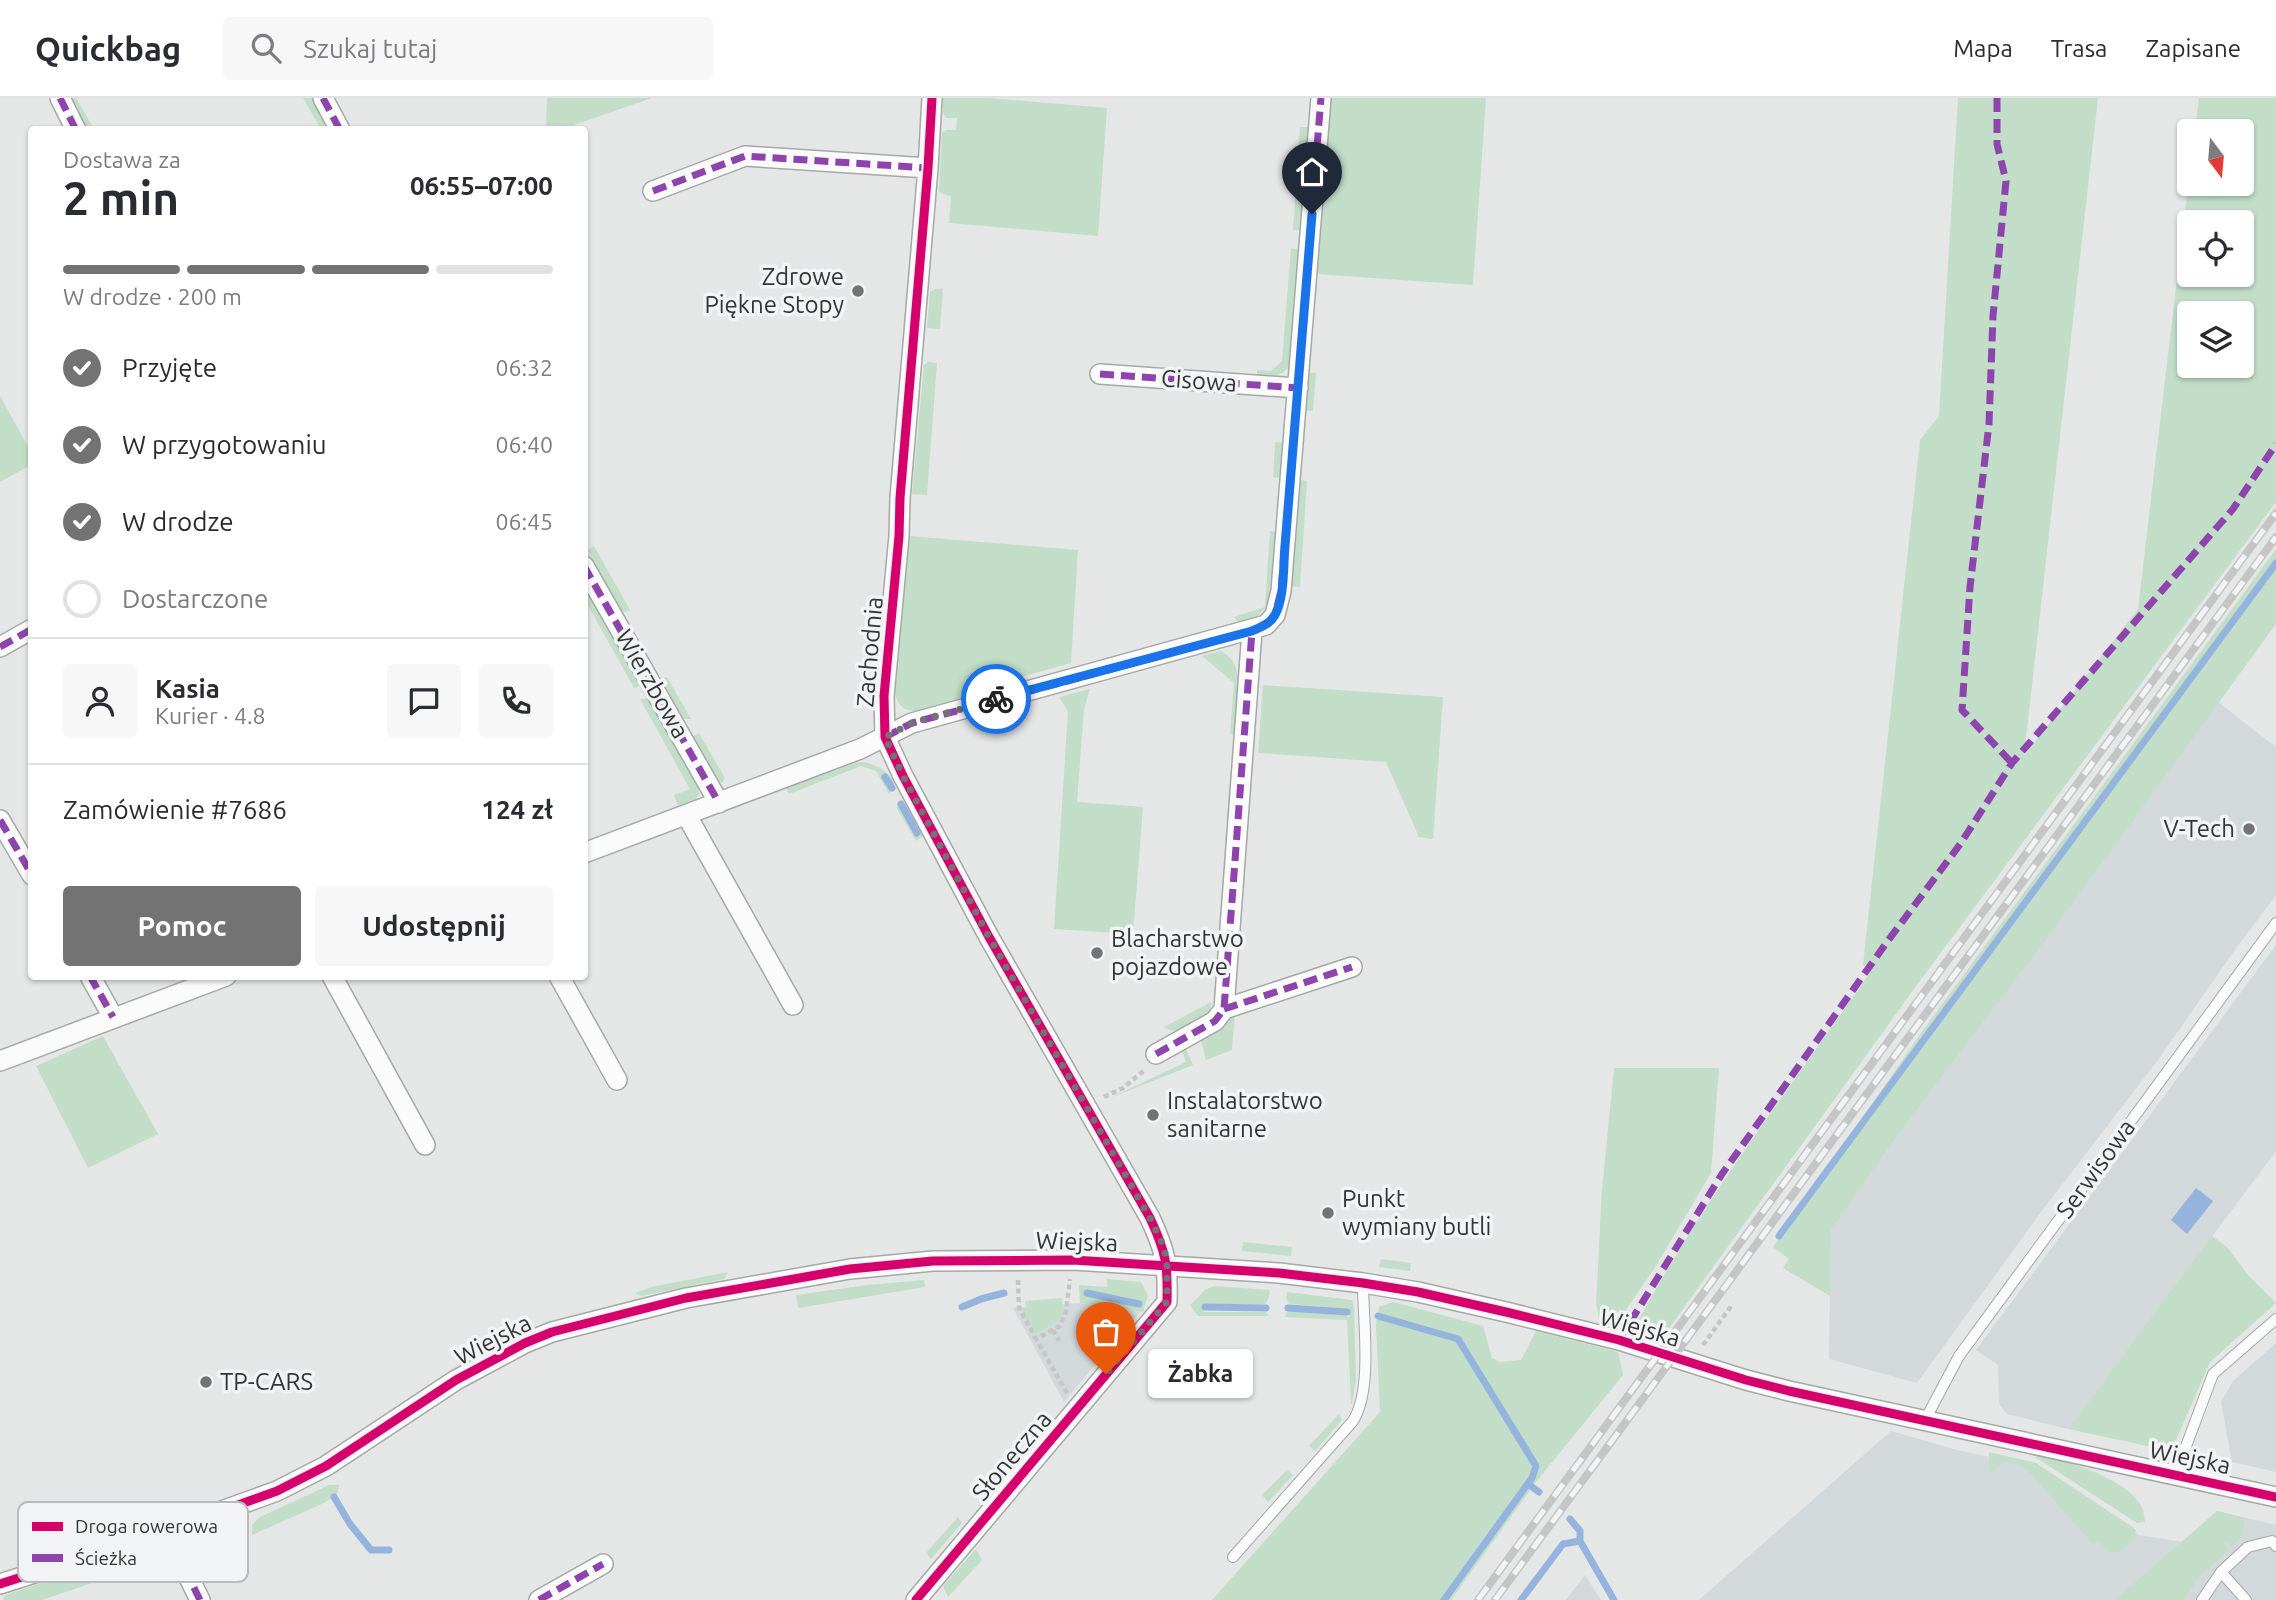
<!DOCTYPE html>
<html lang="pl">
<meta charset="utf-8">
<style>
body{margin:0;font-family:Ubuntu,sans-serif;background:#f7f7f7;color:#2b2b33;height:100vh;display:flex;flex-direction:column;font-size:26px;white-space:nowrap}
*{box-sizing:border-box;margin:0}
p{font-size:23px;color:#7c7c81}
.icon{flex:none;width:38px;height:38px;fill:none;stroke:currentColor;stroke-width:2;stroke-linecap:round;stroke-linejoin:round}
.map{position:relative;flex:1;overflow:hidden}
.details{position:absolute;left:28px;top:28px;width:560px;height:854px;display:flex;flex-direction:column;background:#fff;border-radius:7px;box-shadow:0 2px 5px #0004}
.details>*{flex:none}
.needle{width:46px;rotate:164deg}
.tools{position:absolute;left:2177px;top:21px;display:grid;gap:14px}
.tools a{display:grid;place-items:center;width:77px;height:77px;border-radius:7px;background:#fff;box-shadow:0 2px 5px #0004;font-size:35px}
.pin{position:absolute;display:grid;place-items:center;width:60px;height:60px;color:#fff;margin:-72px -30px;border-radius:50% 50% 50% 0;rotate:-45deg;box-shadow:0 0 7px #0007}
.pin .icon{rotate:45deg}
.courier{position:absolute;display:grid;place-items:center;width:70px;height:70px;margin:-35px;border:5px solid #1a73e8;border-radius:50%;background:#fff;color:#222;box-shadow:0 2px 9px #0007}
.bubble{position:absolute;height:49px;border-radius:7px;background:#fff;box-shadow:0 2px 5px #0004;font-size:23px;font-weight:700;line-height:49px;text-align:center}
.overview em{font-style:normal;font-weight:700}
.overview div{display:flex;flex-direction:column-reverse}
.overview{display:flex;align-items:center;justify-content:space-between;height:119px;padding:0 35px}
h1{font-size:46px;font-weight:700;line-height:52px}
.bar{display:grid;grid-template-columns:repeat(4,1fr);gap:10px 7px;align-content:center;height:84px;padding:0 35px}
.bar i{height:9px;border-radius:5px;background:#e1e1e2}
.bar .current{background:#737374}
.bar p{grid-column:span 4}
.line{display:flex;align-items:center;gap:18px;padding:0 35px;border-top:2px solid #e1e1e2}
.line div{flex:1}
.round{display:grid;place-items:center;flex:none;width:74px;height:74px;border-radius:7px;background:#f7f7f7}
ol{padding:0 35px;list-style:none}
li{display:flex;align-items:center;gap:21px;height:77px}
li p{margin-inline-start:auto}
li .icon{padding:7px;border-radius:50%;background:#737374;color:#fff;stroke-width:4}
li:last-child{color:#7c7c81}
li i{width:38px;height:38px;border:4px solid #e1e1e2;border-radius:50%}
.action{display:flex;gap:14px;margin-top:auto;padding:14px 35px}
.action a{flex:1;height:80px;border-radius:7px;background:#737374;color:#fff;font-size:28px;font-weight:700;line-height:80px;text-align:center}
.action a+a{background:#f7f7f7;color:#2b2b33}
header{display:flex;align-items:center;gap:42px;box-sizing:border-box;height:98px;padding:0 35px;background:#fff;border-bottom:2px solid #e1e1e2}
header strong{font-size:33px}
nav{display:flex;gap:38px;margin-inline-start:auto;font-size:24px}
.search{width:490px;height:63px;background:#f7f7f7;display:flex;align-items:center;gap:18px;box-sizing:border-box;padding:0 24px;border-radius:7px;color:#7c7c81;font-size:26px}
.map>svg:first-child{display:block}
.built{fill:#d3d8da}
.green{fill:#c2dec8;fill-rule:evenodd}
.water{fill:#95b4dd}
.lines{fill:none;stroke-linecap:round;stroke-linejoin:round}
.stream{stroke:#95b4dd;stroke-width:7}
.lane-casing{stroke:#a6a7a7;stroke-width:12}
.street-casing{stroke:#a6a7a7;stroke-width:22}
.path{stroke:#c5c5c6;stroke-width:4.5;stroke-dasharray:5 3.5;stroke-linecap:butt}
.lane{stroke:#fbfbfb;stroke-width:10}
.street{stroke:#fbfbfb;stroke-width:19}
.rail-casing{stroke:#c5c5c5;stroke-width:8}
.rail{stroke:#f1f3f5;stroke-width:5;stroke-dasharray:16;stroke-linecap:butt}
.quiet{stroke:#8e44ad;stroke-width:7;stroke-dasharray:14 7;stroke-linecap:butt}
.cycleway-casing{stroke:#f1f3f5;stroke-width:13}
.cycleway{stroke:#d6006c;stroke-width:9}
.done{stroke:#737374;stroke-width:7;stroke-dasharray:0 12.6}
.route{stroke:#1a73e8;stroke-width:9}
.poi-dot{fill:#737374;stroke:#f1f3f5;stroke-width:2.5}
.labels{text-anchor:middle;stroke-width:7;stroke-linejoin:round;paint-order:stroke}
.poi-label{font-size:24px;fill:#353536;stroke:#f1f3f5;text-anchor:start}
.street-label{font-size:24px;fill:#353536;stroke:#f1f3f5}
.key{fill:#f1f3f5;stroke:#b9babc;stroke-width:2}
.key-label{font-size:19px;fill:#353536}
</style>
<header>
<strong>Quickbag</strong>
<div class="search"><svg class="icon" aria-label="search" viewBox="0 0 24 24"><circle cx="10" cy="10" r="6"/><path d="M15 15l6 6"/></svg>Szukaj tutaj</div>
<nav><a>Mapa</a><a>Trasa</a><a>Zapisane</a></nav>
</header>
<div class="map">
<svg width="2276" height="1502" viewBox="0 0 2276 1502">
<rect width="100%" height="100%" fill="#e5e6e6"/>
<path class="built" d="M 2218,604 L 2276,649 L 2276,797 L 2234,853 L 2158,962 L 2041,1114 L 1917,1285 L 1829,1261 L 1831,1132 L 1901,1033 L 2040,850 Z
M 2276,847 L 2276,1053 L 2068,1331 L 2007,1316 L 1999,1306 L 1998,1267 L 1976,1252 Z
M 1079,1205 L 1140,1214 L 1064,1304 L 1013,1210 Z
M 2276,1245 L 2276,1374 L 2232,1364 L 2221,1304 L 2233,1283 Z
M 1891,1333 L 1957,1352 L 2022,1366 L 2139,1437 L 2183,1444 L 2217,1413 L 2276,1427 L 2276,1502 L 1699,1502 Z
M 1585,1477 L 1601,1502 L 1566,1502 Z"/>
<path class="green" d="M 70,0 L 76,0 L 94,31 L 86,31 Z
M 303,0 L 313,0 L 330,31 L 321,31 Z
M 547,0 L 652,0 L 562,31 L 546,32 Z
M 943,0 L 988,0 L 1107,10 L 1098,138 L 949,125 L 951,98 L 943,96 L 939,93 L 942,35 L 946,32 L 956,32 L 957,20 L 946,20 L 943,15 Z
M 1329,0 L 1486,0 L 1473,187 L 1316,176 Z
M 1958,0 L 2098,0 L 2024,658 L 2138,511 L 2189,79 L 2189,86 L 2242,86 L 2242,33 L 2195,33 L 2199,0 L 2276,0 L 2276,404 L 1922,880 L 1662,1240 L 1644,1235 L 1637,1225 C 1705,1099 1793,986 1874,869 L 1863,867 L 1920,342 L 1939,318 ZM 2242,124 L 2242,177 L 2189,177 L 2189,124 ZM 2189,215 L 2242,215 L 2242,268 L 2189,268 Z
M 1300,29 L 1308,29 L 1301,132 L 1293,132 Z
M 1291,150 L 1300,152 L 1291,265 C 1283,280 1272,278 1257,277 L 1257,272 L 1271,273 L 1282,263 Z
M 935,191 L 943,191 L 940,231 L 927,230 L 930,194 Z
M 928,264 L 937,265 L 927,397 L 912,396 L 924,267 Z
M 1308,275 L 1316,275 L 1313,313 L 1305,313 Z
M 0,298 L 31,354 L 31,367 L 0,384 Z
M 1275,344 L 1284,345 L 1282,378 L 1278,380 L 1273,379 Z
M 1300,382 L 1307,383 L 1300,489 L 1291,488 Z
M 1270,433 L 1278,435 L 1271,505 L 1257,518 L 1239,524 L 1234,519 L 1265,509 Z
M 909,438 L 1078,452 L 1071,565 L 1021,579 L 1021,584 L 915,613 C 903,612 899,608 895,597 Z
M 594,448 L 630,512 L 626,514 L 621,513 L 587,452 Z
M 2276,451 L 2276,526 L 2040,850 L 1901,1033 L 1831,1132 L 1830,1198 L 1783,1170 L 1789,1161 L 1773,1149 L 1921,935 Z
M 584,490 L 588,491 L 640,583 L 638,589 L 634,590 L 585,502 Z
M 1220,553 C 1249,564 1236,611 1234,636 L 1230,636 L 1234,585 L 1202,558 Z
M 667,579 L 691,621 L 682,621 L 662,586 L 663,581 Z
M 1263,587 L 1443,599 L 1433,741 L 1419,739 L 1386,664 L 1258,655 Z
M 1090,591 L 1084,611 L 1077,704 L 1143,709 L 1133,836 L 1054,831 L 1068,613 L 1059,599 Z
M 649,600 L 697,685 L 699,697 L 694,703 L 678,708 L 674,697 L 690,691 L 640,601 Z
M 699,635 L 725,680 L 722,685 L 716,682 L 692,639 Z
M 858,664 C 875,664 885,672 895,684 L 889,696 L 876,673 L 861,668 L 789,696 L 786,690 Z
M 907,707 L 923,738 L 916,743 L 896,709 Z
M 1211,904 L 1210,918 C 1195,926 1180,940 1164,929 Z
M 1235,915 L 1232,952 L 1206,962 L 1200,938 L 1230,921 Z
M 103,938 L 158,1036 L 88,1070 L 36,968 Z
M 1184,947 L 1193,967 L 1110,1000 L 1186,964 L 1182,953 Z
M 1614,970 L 1719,970 L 1711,1075 L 1656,1168 L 1619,1222 L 1599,1220 L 1596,1205 L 1602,1092 Z
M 2212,1138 L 2227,1149 L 2248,1177 L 2276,1205 L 2210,1264 L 2177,1340 L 2166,1352 L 2068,1331 Z
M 1243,1144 L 1292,1149 L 1291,1158 L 1242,1153 Z
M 1381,1161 L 1411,1165 L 1410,1173 L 1379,1169 Z
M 728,1174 L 724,1181 L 641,1198 L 635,1195 L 651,1189 Z
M 1107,1181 L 1141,1184 L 1148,1197 L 1143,1214 L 1080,1205 L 1079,1187 L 1107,1189 Z
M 924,1182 L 925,1189 L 798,1210 L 796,1197 L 867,1187 Z
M 1214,1188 L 1270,1192 L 1269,1200 L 1265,1206 L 1205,1206 L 1204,1204 L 1204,1214 L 1266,1214 L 1269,1218 L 1198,1218 L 1190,1207 L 1205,1192 Z
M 1287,1194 L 1352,1202 L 1354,1211 L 1356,1282 L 1352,1306 L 1351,1306 L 1347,1222 L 1285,1219 L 1286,1215 L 1290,1213 L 1346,1217 L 1349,1220 L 1350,1211 L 1289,1206 L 1286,1200 Z
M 1062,1200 C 1065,1224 1053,1226 1034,1236 L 1022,1212 L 1026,1210 L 1025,1203 Z
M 1393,1204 L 1483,1228 L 1492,1260 L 1500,1264 L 1521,1262 L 1536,1233 L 1618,1254 L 1623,1277 L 1536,1384 L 1451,1502 L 1212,1502 L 1380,1314 L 1376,1226 L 1379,1209 Z
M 1339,1316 L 1342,1322 L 1315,1353 L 1309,1348 Z
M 1989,1354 L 2036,1365 L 2134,1430 L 2136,1432 C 2132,1445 2124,1455 2110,1455 L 2098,1442 L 2093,1446 L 2032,1377 L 2020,1367 L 2005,1364 L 1989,1376 Z
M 2035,1359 C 2063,1359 2134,1383 2143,1412 C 2144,1416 2144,1420 2145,1424 L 2137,1425 Z
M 1287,1372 L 1293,1377 L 1268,1404 L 1262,1397 Z
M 329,1387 L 339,1387 L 337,1396 L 324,1405 L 252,1437 L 252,1427 L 260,1419 Z
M 2217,1413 L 2245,1420 L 2242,1437 L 2232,1448 L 2225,1442 L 2223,1444 L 2229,1451 L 2198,1480 L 2184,1502 L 2115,1502 Z
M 958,1419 L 962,1425 L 931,1461 L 926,1455 Z
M 976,1451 L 982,1462 L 948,1499 L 943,1488 Z
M 112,1462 L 120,1466 L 122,1471 L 110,1479 L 42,1502 L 3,1502 L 5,1497 Z"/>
<path class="water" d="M 2196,1090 L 2213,1103 L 2187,1136 L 2171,1122 Z"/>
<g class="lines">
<path class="stream" d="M 885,679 L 892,690
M 901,706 L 917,735
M 1779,1138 L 2276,465
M 1087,1195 L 1139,1206
M 962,1209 L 981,1201 L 1004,1195
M 1205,1209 L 1266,1210
M 1288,1210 L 1347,1214
M 1378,1218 L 1458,1241 L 1536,1368 L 1532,1380 L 1444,1502
M 1528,1386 L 1539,1394
M 334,1399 L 350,1426 L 371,1452 L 389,1452
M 1570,1421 L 1580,1433 L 1580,1443 L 1614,1502
M 1521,1502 L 1563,1446 L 1580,1443"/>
<g class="lane-casing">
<path id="lane" d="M 1925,1322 L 1959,1258 L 2276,825
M 2177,1376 L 2182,1359 L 2213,1276 L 2276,1221
M 1233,1459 L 1353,1323 C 1373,1291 1363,1224 1363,1185
M 2221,1474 L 2246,1502
M 2202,1502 L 2221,1474 L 2248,1449 L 2272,1443 L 2276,1448"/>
</g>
<g class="street-casing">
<path id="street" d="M 60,0 L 76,32
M 323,0 L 340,32
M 653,93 L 745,58 L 928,70
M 1100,276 L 1298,290
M 584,468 L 719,705
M 0,549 L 32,531
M 687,718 L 793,907
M 0,722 L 32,777
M 584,755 L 860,651 L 912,625 L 1266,527 L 1275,517 L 1281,493 L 1321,0
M 90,878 L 113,919
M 332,878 L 425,1047
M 559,878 L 617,982
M 1224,911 L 1352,869
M 1156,956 L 1215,923 L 1224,911 L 1252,533
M 0,963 L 226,878
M 166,1433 L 200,1502
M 0,1486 L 166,1433 L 277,1393 L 326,1368 L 456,1282 L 525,1245 L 552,1234 L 686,1200 L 850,1171 L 933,1163 L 1073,1162 L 1279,1175 L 1363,1185 L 1418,1194 L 1506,1214 L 1619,1242 L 1746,1282 L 1789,1293 L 2276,1399
M 539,1502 L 603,1466
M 916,1502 L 1167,1204 C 1168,1167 1166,1154 1150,1120 L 989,839 L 903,678 L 885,639 L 884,598 L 899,438 L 900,400 L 928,70 L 932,0"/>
</g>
<path class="path" d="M 1104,999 L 1123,990 L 1146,971
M 1018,1182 L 1019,1209 L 1036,1241
M 1053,1232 L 1059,1243
M 1703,1247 L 1732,1207
M 1067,1295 L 1036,1241 L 1060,1228 L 1066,1213 L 1070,1181"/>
<use href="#lane" class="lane"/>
<use href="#street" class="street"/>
<g class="rail-casing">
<path id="rail" d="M 1478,1502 L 2276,415
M 1495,1502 L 2276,439"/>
</g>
<use href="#rail" class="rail"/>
<path class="quiet" d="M 60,0 L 76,32
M 323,0 L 340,32
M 1997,0 L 1997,46 L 2006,83 L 1993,218 L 1989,326 L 1970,489 L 1962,612 L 2012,665
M 653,93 L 745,58 L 928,70
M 1100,276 L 1298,290
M 584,468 L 719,705
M 0,549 L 32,531
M 885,639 L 912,625 L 1252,533 L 1266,527 L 1275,517 L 1281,493 L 1321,0
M 0,722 L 32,777
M 90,878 L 113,919
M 1224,911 L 1352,869
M 1156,956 L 1215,923 L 1224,911 L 1252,533
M 1619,1242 L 1722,1076 L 1887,844 L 1961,745 L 2012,665 L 2233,411 L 2276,346
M 166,1433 L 200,1502
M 539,1502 L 603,1466"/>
<g class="cycleway-casing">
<path id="cycleway" d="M 0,1486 L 166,1433 L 277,1393 L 326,1368 L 456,1282 L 525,1245 L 552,1234 L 686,1200 L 850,1171 L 933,1163 L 1073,1162 L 1279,1175 L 1363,1185 L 1418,1194 L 1506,1214 L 1619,1242 L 1746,1282 L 1789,1293 L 2276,1399
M 916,1502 L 1167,1204 C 1168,1167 1166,1154 1150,1120 L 989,839 L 903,678 L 885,639 L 884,598 L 899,438 L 900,400 L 928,70 L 932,0"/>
</g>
<use href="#cycleway" class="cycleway"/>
</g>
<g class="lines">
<path class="done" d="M 996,601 L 912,625 L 885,639 L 903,678 L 989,839 L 1150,1120 L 1164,1149 L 1167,1167 L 1167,1204 L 1106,1276"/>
<path class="route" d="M 996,601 L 1252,533 C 1261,529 1270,526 1275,517 C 1285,498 1283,469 1285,448 L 1312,116"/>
</g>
<g class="poi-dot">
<circle cx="858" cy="193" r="7"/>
<circle cx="2249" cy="731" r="7"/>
<circle cx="1097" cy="855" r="7"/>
<circle cx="1153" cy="1017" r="7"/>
<circle cx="1328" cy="1115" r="7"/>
<circle cx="206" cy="1284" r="7"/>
</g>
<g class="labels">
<g class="poi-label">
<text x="844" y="187" text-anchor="end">Zdrowe<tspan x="844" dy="28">Piękne Stopy</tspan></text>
<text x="2235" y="739" text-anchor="end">V-Tech</text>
<text x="1111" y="849">Blacharstwo<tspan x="1111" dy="28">pojazdowe</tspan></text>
<text x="1167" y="1011">Instalatorstwo<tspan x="1167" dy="28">sanitarne</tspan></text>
<text x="1342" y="1109">Punkt<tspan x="1342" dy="28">wymiany butli</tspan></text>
<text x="220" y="1292">TP-CARS</text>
</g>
<g class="street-label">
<text transform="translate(1199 283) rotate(4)" y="8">Cisowa</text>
<text transform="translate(870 554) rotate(-85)" y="8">Zachodnia</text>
<text transform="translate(652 586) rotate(60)" y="8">Wierzbowa</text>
<text transform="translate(2096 1071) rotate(-54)" y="8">Serwisowa</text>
<text transform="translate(1077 1144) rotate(2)" y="8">Wiejska</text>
<text transform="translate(1640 1230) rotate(16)" y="8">Wiejska</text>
<text transform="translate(493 1242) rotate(-27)" y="8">Wiejska</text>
<text transform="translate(1012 1358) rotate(-50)" y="8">Słoneczna</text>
<text transform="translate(2190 1360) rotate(12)" y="8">Wiejska</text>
</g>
</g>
<rect x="18" y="1404" width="230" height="80" rx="10" class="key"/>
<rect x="32" y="1424" width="31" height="9" fill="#d6006c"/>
<rect x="32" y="1456" width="31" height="8" fill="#8e44ad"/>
<g class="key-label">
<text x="75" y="1435">Droga rowerowa</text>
<text x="75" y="1467">Ścieżka</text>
</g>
</svg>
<div class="tools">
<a><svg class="needle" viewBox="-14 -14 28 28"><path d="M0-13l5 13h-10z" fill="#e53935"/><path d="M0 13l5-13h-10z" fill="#7c7c81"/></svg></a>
<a><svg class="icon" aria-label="locate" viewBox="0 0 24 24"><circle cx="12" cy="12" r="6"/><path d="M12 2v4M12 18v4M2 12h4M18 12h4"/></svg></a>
<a><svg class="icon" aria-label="layers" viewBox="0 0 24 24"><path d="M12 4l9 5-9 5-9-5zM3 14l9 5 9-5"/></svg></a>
</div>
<div class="pin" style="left:1106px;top:1276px;background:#ea580c"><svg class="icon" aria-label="bag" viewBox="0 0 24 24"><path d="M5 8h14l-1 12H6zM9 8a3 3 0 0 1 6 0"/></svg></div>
<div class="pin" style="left:1312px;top:116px;background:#1f2937"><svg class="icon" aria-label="home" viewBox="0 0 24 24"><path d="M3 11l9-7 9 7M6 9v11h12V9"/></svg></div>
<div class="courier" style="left:996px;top:601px"><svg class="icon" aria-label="bike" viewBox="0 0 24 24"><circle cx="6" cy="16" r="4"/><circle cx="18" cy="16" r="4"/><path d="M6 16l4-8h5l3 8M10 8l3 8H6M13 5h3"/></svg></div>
<div class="bubble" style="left:1148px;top:1251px;width:105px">Żabka</div>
<section class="details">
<div class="overview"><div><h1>2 min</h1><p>Dostawa za</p></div><em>06:55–07:00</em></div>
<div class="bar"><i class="current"></i><i class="current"></i><i class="current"></i><i></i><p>W drodze · 200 m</p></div>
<ol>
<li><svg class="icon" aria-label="check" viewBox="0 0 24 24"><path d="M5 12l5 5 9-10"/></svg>Przyjęte<p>06:32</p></li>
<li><svg class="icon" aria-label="check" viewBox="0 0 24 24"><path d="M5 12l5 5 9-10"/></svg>W przygotowaniu<p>06:40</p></li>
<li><svg class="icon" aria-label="check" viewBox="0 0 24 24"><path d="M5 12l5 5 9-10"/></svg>W drodze<p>06:45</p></li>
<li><i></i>Dostarczone</li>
</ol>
<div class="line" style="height:126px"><a class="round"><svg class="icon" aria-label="person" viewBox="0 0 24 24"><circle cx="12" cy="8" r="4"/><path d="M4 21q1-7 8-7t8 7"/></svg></a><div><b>Kasia</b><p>Kurier · 4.8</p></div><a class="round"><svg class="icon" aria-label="chat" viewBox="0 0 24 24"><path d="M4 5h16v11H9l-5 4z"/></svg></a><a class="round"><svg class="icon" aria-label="phone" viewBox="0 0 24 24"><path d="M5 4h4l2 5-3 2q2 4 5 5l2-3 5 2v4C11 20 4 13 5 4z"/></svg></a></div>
<div class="line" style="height:91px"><div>Zamówienie #7686</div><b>124 zł</b></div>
<div class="action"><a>Pomoc</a><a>Udostępnij</a></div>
</section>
</div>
